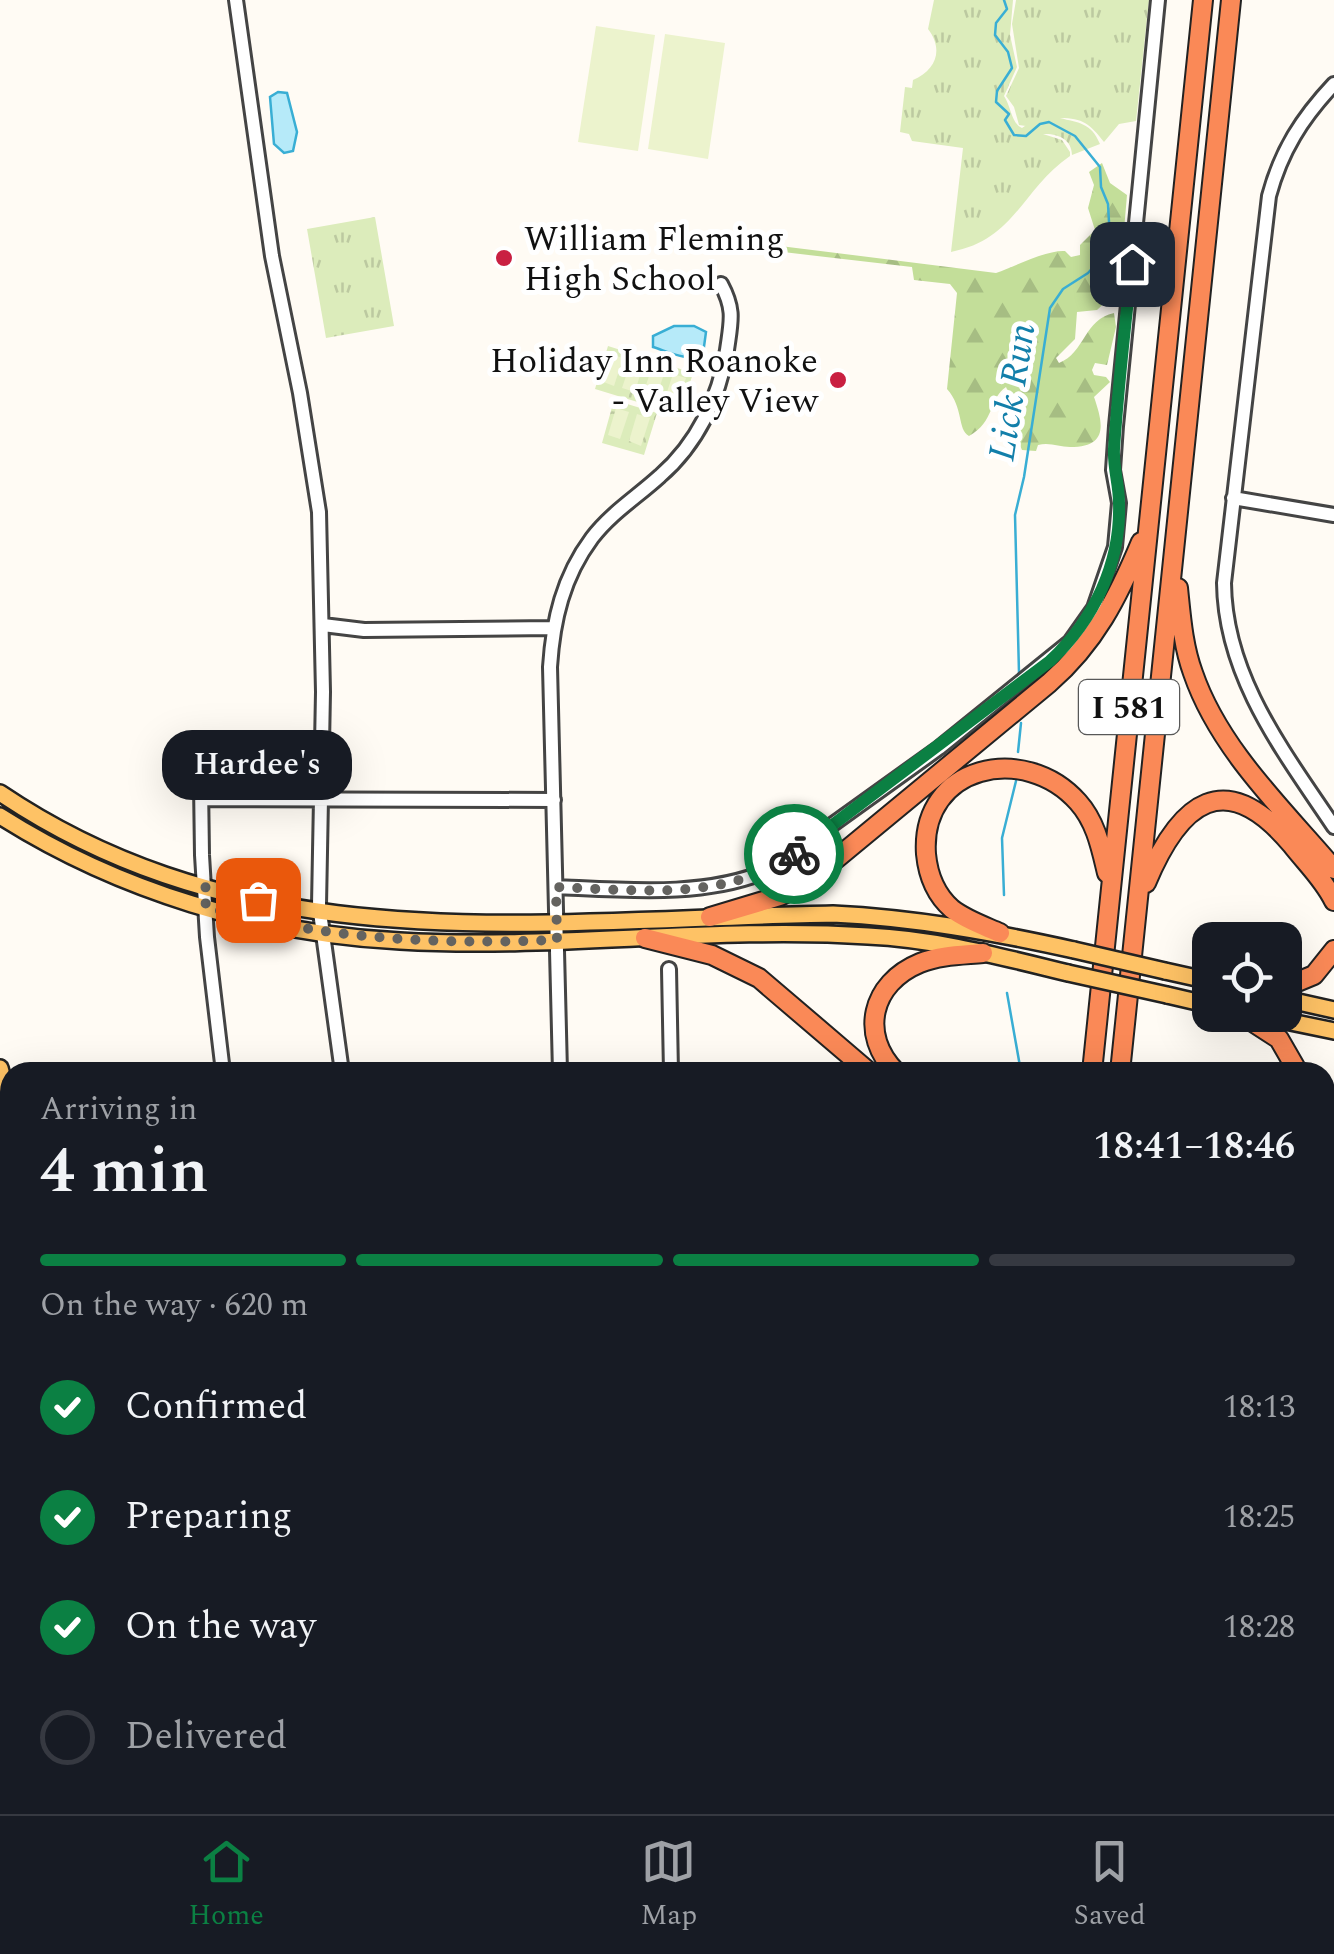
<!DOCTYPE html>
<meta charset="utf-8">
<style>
body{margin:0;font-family:Spectral,serif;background:#20242c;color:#f1f3f6;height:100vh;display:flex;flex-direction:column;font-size:38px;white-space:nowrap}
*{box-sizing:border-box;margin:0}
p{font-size:32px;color:#9ea1a6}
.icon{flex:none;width:55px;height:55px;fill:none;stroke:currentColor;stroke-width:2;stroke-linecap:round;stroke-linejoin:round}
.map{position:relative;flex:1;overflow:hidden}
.drawer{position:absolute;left:0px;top:1062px;width:1335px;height:752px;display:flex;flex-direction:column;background:#171b24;border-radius:30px 30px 0 0;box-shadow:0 10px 40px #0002}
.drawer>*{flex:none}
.fabs{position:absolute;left:1192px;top:922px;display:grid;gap:20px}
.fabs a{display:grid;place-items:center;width:110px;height:110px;border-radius:20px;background:#171b24;box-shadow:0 10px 40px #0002;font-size:50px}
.pin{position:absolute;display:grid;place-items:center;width:85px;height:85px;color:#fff;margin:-42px;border-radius:20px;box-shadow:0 5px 15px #0006}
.courier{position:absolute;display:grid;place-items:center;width:100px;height:100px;margin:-50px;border:8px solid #0b8043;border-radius:50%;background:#fff;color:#222;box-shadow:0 2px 12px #0007}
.bubble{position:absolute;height:70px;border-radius:30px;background:#171b24;box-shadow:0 10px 40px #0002;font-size:32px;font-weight:600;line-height:70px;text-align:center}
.headline em{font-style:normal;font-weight:600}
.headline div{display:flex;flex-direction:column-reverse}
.headline{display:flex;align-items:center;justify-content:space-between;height:170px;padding:0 40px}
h1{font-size:65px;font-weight:600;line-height:75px}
.bar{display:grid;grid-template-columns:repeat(4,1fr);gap:15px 10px;align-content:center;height:120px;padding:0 40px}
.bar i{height:12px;border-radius:8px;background:#363941}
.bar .current{background:#0b8043}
.bar p{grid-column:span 4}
ol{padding:0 40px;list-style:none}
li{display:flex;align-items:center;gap:30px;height:110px}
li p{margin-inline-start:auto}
li .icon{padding:10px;border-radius:50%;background:#0b8043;color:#fff;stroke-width:4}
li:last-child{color:#9ea1a6}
li i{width:55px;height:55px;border:5px solid #363941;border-radius:50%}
.tabs{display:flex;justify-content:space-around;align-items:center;height:140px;border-top:2px solid #363941;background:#171b24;font-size:28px;color:#9ea1a6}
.tabs a{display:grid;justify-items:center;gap:5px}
.tabs .current{color:#0b8043}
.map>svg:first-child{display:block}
.grass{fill:url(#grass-tufts)}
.forest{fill:url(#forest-firs)}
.park{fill:url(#park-crowns)}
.pitch{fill:#ecf3cd}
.water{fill:#b6eaf9;stroke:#39aed4;stroke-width:2.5}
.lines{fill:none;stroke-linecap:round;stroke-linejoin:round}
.stream{stroke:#39aed4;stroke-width:2.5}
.minor-casing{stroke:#444;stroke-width:18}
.major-casing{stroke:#222;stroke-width:20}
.highway-casing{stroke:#222;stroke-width:22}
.minor{stroke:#fff;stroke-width:12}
.major{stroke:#fec265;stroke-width:15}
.highway{stroke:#fa8957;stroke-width:18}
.major-bridge-casing{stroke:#222;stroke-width:20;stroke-linecap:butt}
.major-bridge{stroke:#fec265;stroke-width:15}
.done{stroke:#646360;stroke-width:10;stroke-dasharray:0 18}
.route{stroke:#0b8043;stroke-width:12}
.poi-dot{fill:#c92042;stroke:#fff;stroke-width:4}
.labels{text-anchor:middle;stroke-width:10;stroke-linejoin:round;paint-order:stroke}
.shield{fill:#fff;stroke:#585858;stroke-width:2.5}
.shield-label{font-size:32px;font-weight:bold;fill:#111}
.poi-label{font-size:35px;fill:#111;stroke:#fff;text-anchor:start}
.water-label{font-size:38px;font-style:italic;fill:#127faa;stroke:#fff}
</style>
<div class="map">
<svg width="1334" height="1814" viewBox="0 0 1334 1814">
<defs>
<pattern id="grass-tufts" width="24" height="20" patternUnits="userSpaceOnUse" patternTransform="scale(2.5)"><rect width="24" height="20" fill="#dcecbb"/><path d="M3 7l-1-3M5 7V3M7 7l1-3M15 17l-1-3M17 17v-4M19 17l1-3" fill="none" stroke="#bcc9a0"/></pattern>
<pattern id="forest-firs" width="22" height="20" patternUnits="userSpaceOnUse" patternTransform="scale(2.5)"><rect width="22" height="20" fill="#c3de99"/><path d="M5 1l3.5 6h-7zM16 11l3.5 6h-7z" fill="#a6bd83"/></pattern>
<pattern id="park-crowns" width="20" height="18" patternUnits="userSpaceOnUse" patternTransform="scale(2.5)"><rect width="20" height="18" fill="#dcecbb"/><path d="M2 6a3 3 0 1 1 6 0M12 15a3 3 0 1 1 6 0" fill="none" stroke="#bcc9a0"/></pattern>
</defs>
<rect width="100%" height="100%" fill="#fffbf4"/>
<path class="grass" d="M 934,0 L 1013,0 L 1010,35 L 1017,67 L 1004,96 C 1011,106 1011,123 1022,128 L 1038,117 L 1026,126 L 1019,125 L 1014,107 L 1006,96 L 1019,68 L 1012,24 L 1016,0 L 1149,0 L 1136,121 L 1119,124 L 1104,142 C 1090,124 1083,118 1060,118 C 1078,123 1091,122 1100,144 L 1072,155 C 1072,139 1057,133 1043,134 L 1062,140 L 1070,152 L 1070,156 C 1022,189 1015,240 951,252 L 963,148 L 912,141 L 909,134 L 900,132 L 905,87 L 912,88 L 913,80 C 936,70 944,50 928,29 Z
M 375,217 L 394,326 L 326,338 L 307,229 Z"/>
<path class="forest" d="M 1102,163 L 1110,183 L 1127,195 L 1123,242 L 1114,262 L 1117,271 L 1112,296 L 1097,310 L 1077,312 L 1075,339 L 1056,358 L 1059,363 C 1085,353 1084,319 1114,313 L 1116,327 L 1107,365 L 1095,363 L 1092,370 L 1094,375 L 1106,377 L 1110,382 L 1094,397 C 1103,423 1109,447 1070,447 C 1059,447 1050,442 1038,445 L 1036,451 L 1022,450 C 1012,430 1015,404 1006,387 C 989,398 995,422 969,436 C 957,429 964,408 947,389 L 957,293 L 950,284 L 914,280 L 912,267 L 748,248 L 749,242 L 996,273 C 1016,266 1046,250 1065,251 L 1071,257 L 1080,255 L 1080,245 L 1095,230 L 1088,208 L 1094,185 L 1089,172 Z"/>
<path class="park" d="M 608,346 L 693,373 L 680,415 L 595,389 Z
M 614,400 L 657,413 L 644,455 L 602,443 Z"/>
<path class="pitch" d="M 596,26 L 655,35 L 638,151 L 578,142 Z
M 665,34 L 725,43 L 708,159 L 648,149 Z
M 610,354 L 623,358 L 614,386 L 601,381 Z
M 631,361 L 643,365 L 635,392 L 622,388 Z
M 652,367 L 665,371 L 656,398 L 643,394 Z
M 673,374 L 686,378 L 677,405 L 664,401 Z
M 616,408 L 629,412 L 620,439 L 608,435 Z
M 637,414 L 650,418 L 641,446 L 629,441 Z"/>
<path class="water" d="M 278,92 L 287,93 L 297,132 L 293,151 L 284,153 L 274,144 L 270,97 Z
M 674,326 L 694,326 L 706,332 L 703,354 C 687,362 669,352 653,347 L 653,336 Z"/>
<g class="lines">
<path class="stream" d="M 1004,0 L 1007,9 L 996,23 L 995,35 L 1008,52 L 1012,68 L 997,91 L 996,102 L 1009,114 L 1005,120 L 1014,135 L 1026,136 L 1040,124 L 1049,122 L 1075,136 L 1100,167 L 1101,187 L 1108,204 L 1110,240 L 1107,252 L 1088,273 L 1063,289 L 1050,308 L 1024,477 L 1015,515 L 1019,673
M 1018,752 L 1021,723
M 1004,895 L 1002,838 L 1016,781
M 1007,993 L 1021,1072
M 1015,1805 L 1016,1814"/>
<g class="minor-casing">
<path id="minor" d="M 236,0 L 272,256 L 300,393 L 319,512 L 323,692 L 319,905 L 342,1072
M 1334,84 C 1302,118 1281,151 1269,196 L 1224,583 C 1225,677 1284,752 1334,827
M 1233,498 L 1334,515
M 323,625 L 364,630 L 553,628
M 209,772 L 201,784 L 202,855 L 207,937 L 223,1072
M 201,799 L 554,800
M 556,887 C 624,890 706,898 769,870 L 939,748 L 1070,642 L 1094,608 L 1115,547 L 1119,503 L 1113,470 L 1116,426 L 1158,0
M 669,969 L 671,1072
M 560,1072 L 550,667 C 553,620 563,577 592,538 C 611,513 637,497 660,476 C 697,444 719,398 727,350 C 731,321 735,310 721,284
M 0,1343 L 10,1343
M 1325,1432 L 1334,1423
M 0,1531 L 10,1530
M 0,1639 L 10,1762
M 0,1781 L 10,1781
M 299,1805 L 300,1814
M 545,1805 L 545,1814
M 1211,1805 L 1216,1814
M 1225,1805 L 1230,1814
M 673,1814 L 673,1805
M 801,1814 L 801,1805
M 928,1814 L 928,1805
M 1305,1814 L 1334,1806"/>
</g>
<g class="major-casing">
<path id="major" d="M 0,793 C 255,965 544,919 833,914 C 915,918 993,932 1074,950
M 0,816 C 118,891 260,934 400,941 C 555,950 712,926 868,936 C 936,939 1002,957 1068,973
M 1165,971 L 1210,981
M 1167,995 L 1210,1005
M 1285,999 L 1334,1010
M 1257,1015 L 1334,1031
M 0,1068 L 10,1105
M 169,1805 L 170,1814"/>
</g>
<g class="highway-casing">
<path id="highway" d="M 1178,588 C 1181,617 1183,646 1193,673 C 1219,749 1283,809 1334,869
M 1146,883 C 1180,802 1225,765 1292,845 C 1306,863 1324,880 1334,901
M 710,917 L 780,896 L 808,882 L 1049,683 C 1095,643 1118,597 1141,542
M 1000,933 C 984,926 966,920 952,909 C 936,895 928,875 926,854 C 920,765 1025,742 1078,802 C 1096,822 1101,848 1107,873
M 645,938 L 712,955 L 759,978 L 869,1072
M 1285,987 L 1314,975 L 1334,950
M 1242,1015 L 1279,1039 L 1298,1072
M 896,1072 C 859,1035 871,983 920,963 C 940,955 962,955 983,953
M 1092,1072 L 1203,0
M 1120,1072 L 1231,0
M 1325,1138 L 1334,1132
M 1038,1805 L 1038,1814
M 1065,1805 L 1066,1814"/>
</g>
<use href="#minor" class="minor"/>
<use href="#major" class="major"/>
<use href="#highway" class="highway"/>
<g class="major-bridge-casing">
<path id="major-bridge" d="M 1074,950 L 1165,971
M 1068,973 L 1167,995"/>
</g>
<use href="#major-bridge" class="major-bridge"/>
</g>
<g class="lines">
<path class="done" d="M 258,900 L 204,887 L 206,907 C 325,939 434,945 557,940 L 556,887 C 634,890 727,902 794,854"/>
<path class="route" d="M 794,854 L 1050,661 C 1094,620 1121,563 1119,503 C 1119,484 1113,468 1114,449 C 1118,387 1125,325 1132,264"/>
</g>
<g class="poi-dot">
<circle cx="504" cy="258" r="10"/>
<circle cx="838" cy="380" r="10"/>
</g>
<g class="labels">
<rect class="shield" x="1079" y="680" width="100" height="54" rx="8"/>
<g class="shield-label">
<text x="1129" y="718">I 581</text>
</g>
<g class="poi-label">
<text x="524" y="250">William Fleming<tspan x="524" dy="40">High School</tspan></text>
<text x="818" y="372" text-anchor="end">Holiday Inn Roanoke<tspan x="818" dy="40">- Valley View</tspan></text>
</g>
<g class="water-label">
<text transform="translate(1011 392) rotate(-81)" y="13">Lick Run</text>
</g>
</g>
</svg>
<div class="fabs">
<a><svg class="icon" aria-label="locate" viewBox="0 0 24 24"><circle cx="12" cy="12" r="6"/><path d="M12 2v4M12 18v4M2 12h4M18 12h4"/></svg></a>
</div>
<div class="pin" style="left:258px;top:900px;background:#ea580c"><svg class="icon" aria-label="bag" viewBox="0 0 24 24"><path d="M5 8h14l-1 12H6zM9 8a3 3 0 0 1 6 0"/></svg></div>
<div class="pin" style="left:1132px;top:264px;background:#1f2937"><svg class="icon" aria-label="home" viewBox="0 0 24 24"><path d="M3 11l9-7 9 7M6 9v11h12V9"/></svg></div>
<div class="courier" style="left:794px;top:854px"><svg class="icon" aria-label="bike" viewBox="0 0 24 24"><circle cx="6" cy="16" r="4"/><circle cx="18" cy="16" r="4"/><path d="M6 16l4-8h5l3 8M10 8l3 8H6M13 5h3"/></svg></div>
<div class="bubble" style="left:162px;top:730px;width:190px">Hardee's</div>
<section class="drawer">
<div class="headline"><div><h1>4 min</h1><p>Arriving in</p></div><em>18:41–18:46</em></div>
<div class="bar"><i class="current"></i><i class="current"></i><i class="current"></i><i></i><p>On the way · 620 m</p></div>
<ol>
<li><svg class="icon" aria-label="check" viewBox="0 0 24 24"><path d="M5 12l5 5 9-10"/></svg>Confirmed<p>18:13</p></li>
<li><svg class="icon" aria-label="check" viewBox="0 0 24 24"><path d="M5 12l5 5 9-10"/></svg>Preparing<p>18:25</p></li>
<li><svg class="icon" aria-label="check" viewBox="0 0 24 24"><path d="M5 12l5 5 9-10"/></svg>On the way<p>18:28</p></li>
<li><i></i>Delivered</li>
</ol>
</section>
</div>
<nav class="tabs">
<a class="current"><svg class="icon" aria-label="home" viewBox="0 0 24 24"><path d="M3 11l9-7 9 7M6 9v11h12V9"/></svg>Home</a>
<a><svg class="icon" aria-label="map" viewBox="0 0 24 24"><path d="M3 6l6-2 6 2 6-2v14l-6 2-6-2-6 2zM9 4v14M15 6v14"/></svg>Map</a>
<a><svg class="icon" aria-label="saved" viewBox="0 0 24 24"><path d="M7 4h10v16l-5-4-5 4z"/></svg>Saved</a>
</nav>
